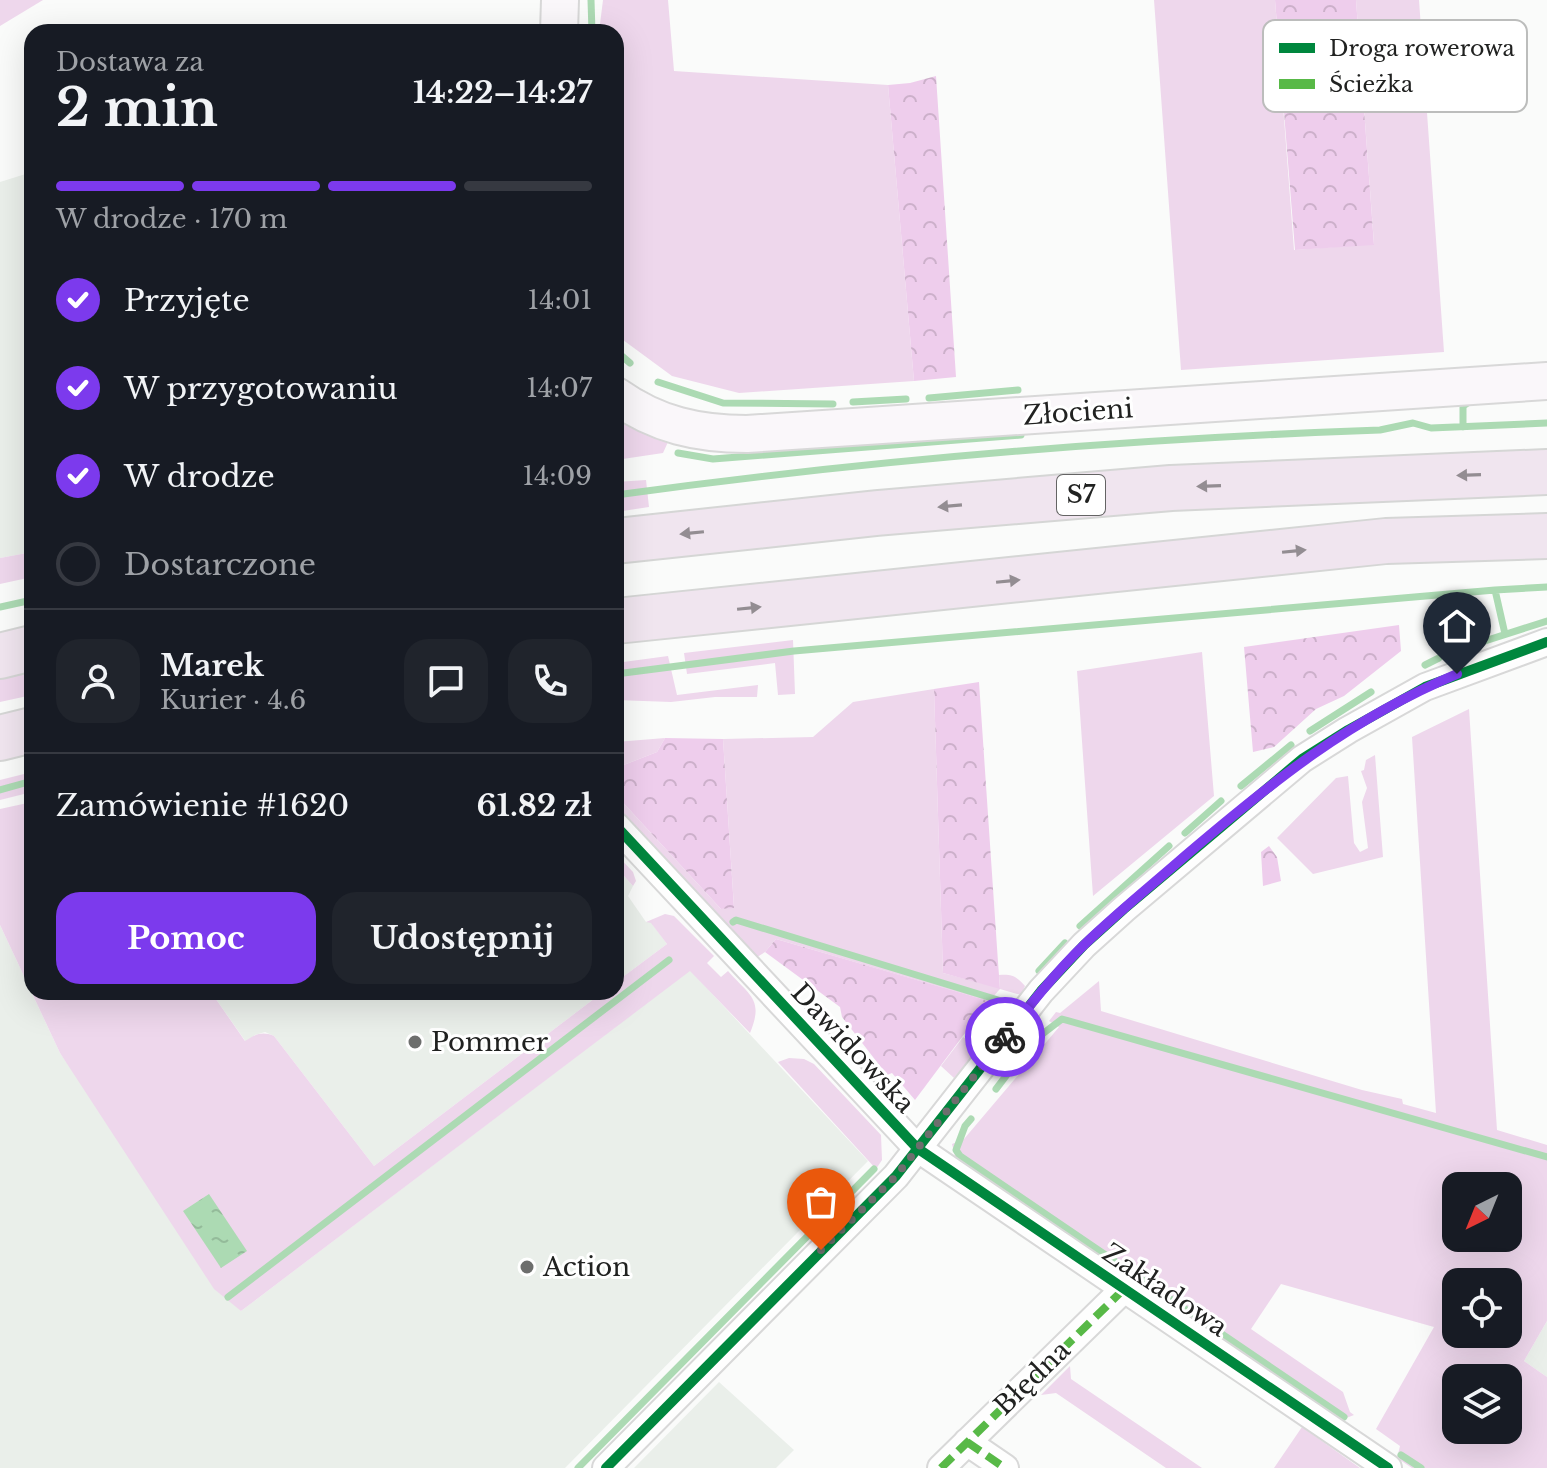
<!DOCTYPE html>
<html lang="pl">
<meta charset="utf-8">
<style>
body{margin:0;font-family:"Libre Baskerville",serif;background:#20242c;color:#f1f3f6;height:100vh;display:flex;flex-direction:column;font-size:30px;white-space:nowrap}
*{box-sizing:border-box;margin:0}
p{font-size:26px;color:#9ea1a6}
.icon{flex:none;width:44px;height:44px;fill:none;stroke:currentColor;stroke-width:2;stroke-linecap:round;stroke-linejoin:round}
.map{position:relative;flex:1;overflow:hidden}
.sheet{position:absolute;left:24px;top:24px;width:600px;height:976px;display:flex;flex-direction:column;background:#171b24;border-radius:24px;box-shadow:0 8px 32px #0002}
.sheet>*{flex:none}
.needle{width:52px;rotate:223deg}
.buttons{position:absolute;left:1442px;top:1172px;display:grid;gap:16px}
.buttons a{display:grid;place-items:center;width:80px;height:80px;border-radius:16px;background:#171b24;box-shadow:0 8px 32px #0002;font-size:40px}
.pin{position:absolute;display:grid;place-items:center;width:68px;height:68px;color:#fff;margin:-82px -34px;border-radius:50% 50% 50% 0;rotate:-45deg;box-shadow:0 0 8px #0007}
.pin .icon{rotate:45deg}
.courier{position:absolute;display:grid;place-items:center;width:80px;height:80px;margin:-40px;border:6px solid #7c3aed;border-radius:50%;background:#fff;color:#222;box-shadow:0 2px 10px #0007}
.overview em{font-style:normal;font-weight:800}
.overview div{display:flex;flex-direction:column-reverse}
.overview{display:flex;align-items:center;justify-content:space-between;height:136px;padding:0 32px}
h1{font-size:52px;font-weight:800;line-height:60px}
.bar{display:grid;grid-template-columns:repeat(4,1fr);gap:12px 8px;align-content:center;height:96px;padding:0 32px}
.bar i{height:10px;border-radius:6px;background:#363941}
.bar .active{background:#7c3aed}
.bar p{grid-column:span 4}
.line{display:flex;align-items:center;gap:20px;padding:0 32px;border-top:2px solid #363941}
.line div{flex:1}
.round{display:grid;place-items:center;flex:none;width:84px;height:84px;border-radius:24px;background:#20242c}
ol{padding:0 32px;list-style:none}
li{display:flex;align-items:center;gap:24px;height:88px}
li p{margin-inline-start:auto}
li .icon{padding:8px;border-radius:50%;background:#7c3aed;color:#fff;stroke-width:4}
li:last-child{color:#9ea1a6}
li i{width:44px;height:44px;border:4px solid #363941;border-radius:50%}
.primary-button{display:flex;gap:16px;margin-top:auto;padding:16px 32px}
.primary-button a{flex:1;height:92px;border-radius:24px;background:#7c3aed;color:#fff;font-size:32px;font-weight:800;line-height:92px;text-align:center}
.primary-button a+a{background:#20242c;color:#f1f3f6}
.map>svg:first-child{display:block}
.built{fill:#eaefea}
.green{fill:#eed7ec;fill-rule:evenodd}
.forest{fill:url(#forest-crowns)}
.water{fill:url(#water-ripples)}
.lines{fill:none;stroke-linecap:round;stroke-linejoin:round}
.stream{stroke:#acdab3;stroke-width:7}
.street-casing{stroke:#d8d8d8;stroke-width:30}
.secondary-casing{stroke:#d8d8d8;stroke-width:40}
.highway-casing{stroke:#d5d6d5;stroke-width:48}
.street{stroke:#fefefe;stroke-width:26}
.secondary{stroke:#faf7fa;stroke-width:36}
.highway{stroke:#f0e5ef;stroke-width:44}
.quiet{stroke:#58b947;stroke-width:8;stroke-dasharray:16 8;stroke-linecap:butt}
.cycleway-casing{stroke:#fff;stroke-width:15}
.cycleway{stroke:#00873e;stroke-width:10}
.oneway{fill:#938d92}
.done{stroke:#6d6e6d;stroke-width:8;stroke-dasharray:0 14.4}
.route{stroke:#7c3aed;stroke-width:10}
.poi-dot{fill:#6d6e6d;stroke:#fff;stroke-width:3}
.labels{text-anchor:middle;stroke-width:6;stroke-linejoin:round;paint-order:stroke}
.shield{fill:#fff;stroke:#646464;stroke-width:2}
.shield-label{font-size:24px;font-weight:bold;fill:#212221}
.street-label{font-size:26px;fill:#212221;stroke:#fff}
.poi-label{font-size:26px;fill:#212221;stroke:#fff;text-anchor:start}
.key{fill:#fff;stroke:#bcbdbc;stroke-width:2}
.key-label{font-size:22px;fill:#212221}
</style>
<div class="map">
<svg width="1547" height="1468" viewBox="0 0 1547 1468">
<defs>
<pattern id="forest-crowns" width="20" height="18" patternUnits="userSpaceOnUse" patternTransform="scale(2)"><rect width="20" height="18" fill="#eecdec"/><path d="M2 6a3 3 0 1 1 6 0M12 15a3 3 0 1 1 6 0" fill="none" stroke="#ccb0ca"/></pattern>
<pattern id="water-ripples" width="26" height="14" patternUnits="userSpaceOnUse" patternTransform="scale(2)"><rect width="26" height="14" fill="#acdab3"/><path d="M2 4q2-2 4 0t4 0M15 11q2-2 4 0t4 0" fill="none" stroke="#94bb9a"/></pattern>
</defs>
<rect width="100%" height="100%" fill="#fafbfa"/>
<path class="built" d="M 32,172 L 32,552 L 0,558 L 0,182 Z
M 616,867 L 633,886 L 628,896 L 646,922 L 651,922 L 667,944 L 616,982 Z
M 0,925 L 60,1053 L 241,1311 L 690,970 L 868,1161 L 565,1468 L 0,1468 Z
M 211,992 L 603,992 L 374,1166 L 274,1036 L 265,1032 L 255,1035 L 246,1042 Z
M 1547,1321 L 1547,1377 L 1524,1361 Z
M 719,1382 L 794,1450 L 776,1468 L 634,1468 Z"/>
<path class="green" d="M 0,0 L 43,0 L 0,26 Z
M 603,0 L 668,0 L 674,71 L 888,85 L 914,381 L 739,393 L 672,376 L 619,337 L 616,331 L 616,32 L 599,32 Z
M 1154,0 L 1275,0 L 1294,250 L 1374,244 L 1356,0 L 1419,0 L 1444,352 L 1181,370 Z
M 621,419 L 668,442 L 663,453 L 616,460 L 616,424 Z
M 646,480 L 649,507 L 616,512 L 616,482 Z
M 32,552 L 32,577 L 0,584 L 0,558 Z
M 793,640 L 795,694 L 778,695 L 775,663 L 687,674 L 684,653 Z
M 1202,652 L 1214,796 L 1093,896 L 1077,671 Z
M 668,656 L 677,695 L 758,685 L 757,697 L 715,697 L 671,702 L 616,700 L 616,663 Z
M 32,672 L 32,695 L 0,702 L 0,679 Z
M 934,689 L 943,973 L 1000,988 L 999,975 C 1012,974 1016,976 1025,986 L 1021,995 L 1000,989 L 990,1000 L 1010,1009 L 990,1033 L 985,1035 L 971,1025 L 988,1001 L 776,939 L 765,952 L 754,959 L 616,811 L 616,795 L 721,909 L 734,907 L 723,739 L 813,737 L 853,702 Z
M 1469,709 L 1497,1130 L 1547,1145 L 1547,1321 L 1524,1361 L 1547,1377 L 1547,1468 L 1412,1468 L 1397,1458 L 1400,1446 L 1376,1429 L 1434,1327 L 1281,1284 L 1251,1329 L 1343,1392 L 1350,1412 L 1354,1415 L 1341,1420 L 956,1160 L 952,1144 L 964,1139 L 1059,1027 L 1049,1021 L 1056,1012 L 1060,1013 L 1099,981 L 1101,1011 L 1362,1090 L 1402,1099 L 1403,1104 L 1436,1113 L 1412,737 ZM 1456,1186 L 1508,1186 L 1508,1238 L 1456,1238 ZM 1456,1282 L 1508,1282 L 1508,1334 L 1456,1334 ZM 1456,1378 L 1508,1378 L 1508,1430 L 1456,1430 Z
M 665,738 L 657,752 L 616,768 L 616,742 Z
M 1375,755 L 1383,857 L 1313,874 L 1277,838 L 1336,778 L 1348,776 L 1354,843 L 1360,852 L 1368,848 L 1362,802 L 1367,788 L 1361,771 L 1364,770 L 1366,760 Z
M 32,772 L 32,792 L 0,800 L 0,780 Z
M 32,802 L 32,992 L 211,992 L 245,1041 C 256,1034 262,1031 274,1036 L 374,1166 L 603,992 L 616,992 L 616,982 L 667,944 L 651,923 L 646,922 L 665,914 L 674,916 L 714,956 L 707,963 L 721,977 L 728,971 C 750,996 764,999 750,1033 L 690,971 L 241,1311 L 214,1289 L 60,1053 L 0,925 L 0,809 Z
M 616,854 L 633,872 L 636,881 L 633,886 L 616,867 Z
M 963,1037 L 972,1044 L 974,1054 L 954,1078 L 941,1066 Z
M 789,1058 L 804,1059 L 814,1064 L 881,1135 L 882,1160 L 876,1169 L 778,1062 Z
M 1070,1366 L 1071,1379 L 1202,1468 L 1166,1468 L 1056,1393 L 1041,1395 Z
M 1302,1427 L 1360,1468 L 1274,1468 Z"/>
<path class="forest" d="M 1275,0 L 1356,0 L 1374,245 L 1295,250 Z
M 936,76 L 956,377 L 914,381 L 888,85 L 910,83 Z
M 1399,625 L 1401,651 L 1344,696 L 1316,709 L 1274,747 L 1253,752 L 1244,647 Z
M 979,682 L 998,962 L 1000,989 L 943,973 L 934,689 Z
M 665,738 L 723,739 L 734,908 L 721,909 L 616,795 L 616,768 L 657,752 Z
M 1269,846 L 1277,857 L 1281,881 L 1263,886 L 1261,852 Z
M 776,939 L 989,1001 L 915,1100 L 892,1073 L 887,1075 L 842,1017 L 840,1007 L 765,952 Z"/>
<path class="water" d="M 209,1194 L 247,1251 L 221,1268 L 183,1211 Z"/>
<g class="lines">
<path class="stream" d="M 591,0 L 592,32
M 616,351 L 630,363
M 658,382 L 723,403 L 833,404
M 929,398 L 1018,390
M 853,402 L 906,399
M 1463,427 L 1463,406 L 1469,402
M 678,453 L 713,459 L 1021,435
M 616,495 C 870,460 1124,439 1380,430 L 1413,423 L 1431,428 L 1547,423
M 1495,590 L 1547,587
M 0,607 L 32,600
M 1463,648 L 1547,621
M 1425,665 L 1439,658
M 616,674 L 794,651 L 1495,590 L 1505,634
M 1310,731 L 1371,692
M 1241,786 L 1291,745
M 0,790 L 32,781
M 1185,833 L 1221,801
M 733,922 L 736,920 L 1008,1003
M 1080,926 L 1169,846
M 1039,971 L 1065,943
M 996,1089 L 1032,1042 L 1062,1019 L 1547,1157
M 971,1119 L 965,1126 L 956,1150 L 960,1156 L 1344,1417
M 228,1297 L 669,960
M 1401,1455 L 1421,1468
M 578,1468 L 874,1169"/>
<g class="street-casing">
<path id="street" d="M 616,826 L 917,1148 L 1388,1468
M 967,1442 L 1005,1468
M 606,1468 L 896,1176 L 1041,991 L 1084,945 L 1124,909 L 1302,759 L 1348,730 L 1425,687 L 1547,642
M 941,1468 L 1124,1289"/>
</g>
<g class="secondary-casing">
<path id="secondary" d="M 559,32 L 560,0
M 616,396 C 657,425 698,434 747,434 L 1547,381"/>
</g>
<g class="highway-casing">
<path id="highway" d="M 616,541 L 877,513 L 1171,488 L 1547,472
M 616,621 L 1386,541 L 1547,536
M 0,656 L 32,648
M 0,738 L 32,730"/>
</g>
<use href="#street" class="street"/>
<use href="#secondary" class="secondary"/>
<use href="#highway" class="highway"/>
<path class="quiet" d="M 967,1442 L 1005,1468
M 941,1468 L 1124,1289"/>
<g class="cycleway-casing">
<path id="cycleway" d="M 616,826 L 917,1148 L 1388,1468
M 606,1468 L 896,1176 L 1041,991 L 1084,945 L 1124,909 L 1302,759 L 1348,730 L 1425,687 L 1547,642"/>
</g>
<use href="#cycleway" class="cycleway"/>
</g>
<defs><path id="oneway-solid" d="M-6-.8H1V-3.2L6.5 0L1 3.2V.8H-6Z" transform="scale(2)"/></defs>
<g class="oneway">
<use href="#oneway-solid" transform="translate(1469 475) rotate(178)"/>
<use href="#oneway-solid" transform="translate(1209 486) rotate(178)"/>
<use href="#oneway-solid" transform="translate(950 506) rotate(175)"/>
<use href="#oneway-solid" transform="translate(692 533) rotate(174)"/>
<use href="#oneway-solid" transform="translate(1294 551) rotate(-6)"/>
<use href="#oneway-solid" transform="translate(1008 581) rotate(-6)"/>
<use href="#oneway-solid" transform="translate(749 608) rotate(-6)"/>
</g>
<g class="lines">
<path class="done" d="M 821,1250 L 896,1176 L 1005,1037"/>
<path class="route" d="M 1005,1037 C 1030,1005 1055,973 1085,944 C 1117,913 1152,885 1185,856 C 1273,781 1350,719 1457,674"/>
</g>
<g class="poi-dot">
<circle cx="415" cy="1042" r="8"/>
<circle cx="527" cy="1267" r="8"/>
</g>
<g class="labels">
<rect class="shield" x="1057" y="475" width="48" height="40" rx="6"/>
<g class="shield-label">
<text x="1081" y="503">S7</text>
</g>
<g class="street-label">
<text transform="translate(1078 412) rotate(-4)" y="9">Złocieni</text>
<text transform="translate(853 1048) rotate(47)" y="9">Dawidowska</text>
<text transform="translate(1165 1290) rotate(34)" y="9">Zakładowa</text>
<text transform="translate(1032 1378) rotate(-44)" y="9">Błędna</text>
</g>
<g class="poi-label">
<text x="431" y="1051">Pommer</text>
<text x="543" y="1276">Action</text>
</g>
</g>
<rect x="1263" y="20" width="264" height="92" rx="12" class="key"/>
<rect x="1279" y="43" width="36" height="10" fill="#00873e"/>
<rect x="1279" y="79" width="36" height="10" fill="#58b947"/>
<g class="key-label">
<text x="1329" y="56">Droga rowerowa</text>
<text x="1329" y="92">Ścieżka</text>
</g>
</svg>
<div class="buttons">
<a><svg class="needle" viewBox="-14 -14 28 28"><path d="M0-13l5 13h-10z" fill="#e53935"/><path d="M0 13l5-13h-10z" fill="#9ea1a6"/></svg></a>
<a><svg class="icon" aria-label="locate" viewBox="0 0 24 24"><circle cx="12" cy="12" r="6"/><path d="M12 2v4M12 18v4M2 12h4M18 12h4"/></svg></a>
<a><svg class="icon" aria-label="layers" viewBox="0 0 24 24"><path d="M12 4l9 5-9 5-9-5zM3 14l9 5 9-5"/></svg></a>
</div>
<div class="pin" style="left:821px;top:1250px;background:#ea580c"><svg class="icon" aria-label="bag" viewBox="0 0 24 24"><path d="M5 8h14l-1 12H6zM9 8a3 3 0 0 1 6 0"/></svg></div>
<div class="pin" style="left:1457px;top:674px;background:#1f2937"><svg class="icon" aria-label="home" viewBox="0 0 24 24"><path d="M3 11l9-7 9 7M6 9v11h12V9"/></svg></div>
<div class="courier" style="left:1005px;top:1037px"><svg class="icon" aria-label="bike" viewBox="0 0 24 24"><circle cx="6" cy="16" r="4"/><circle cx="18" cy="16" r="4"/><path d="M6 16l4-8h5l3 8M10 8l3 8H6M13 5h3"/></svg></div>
<section class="sheet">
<div class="overview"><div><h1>2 min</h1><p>Dostawa za</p></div><em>14:22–14:27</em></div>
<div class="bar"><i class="active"></i><i class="active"></i><i class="active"></i><i></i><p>W drodze · 170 m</p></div>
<ol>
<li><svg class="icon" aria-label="check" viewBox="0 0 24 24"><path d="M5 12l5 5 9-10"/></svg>Przyjęte<p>14:01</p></li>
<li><svg class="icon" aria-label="check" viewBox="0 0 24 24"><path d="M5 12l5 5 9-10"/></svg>W przygotowaniu<p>14:07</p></li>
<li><svg class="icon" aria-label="check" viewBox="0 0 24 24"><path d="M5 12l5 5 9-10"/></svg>W drodze<p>14:09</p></li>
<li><i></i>Dostarczone</li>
</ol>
<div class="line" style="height:144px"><a class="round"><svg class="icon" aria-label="person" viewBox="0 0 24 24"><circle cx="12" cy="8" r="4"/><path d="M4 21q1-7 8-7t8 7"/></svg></a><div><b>Marek</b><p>Kurier · 4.6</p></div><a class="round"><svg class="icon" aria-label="chat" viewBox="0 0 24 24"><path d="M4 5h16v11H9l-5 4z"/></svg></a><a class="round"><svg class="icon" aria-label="phone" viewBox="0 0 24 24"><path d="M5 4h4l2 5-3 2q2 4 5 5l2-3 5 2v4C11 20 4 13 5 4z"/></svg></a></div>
<div class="line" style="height:104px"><div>Zamówienie #1620</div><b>61.82 zł</b></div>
<div class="primary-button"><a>Pomoc</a><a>Udostępnij</a></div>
</section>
</div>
